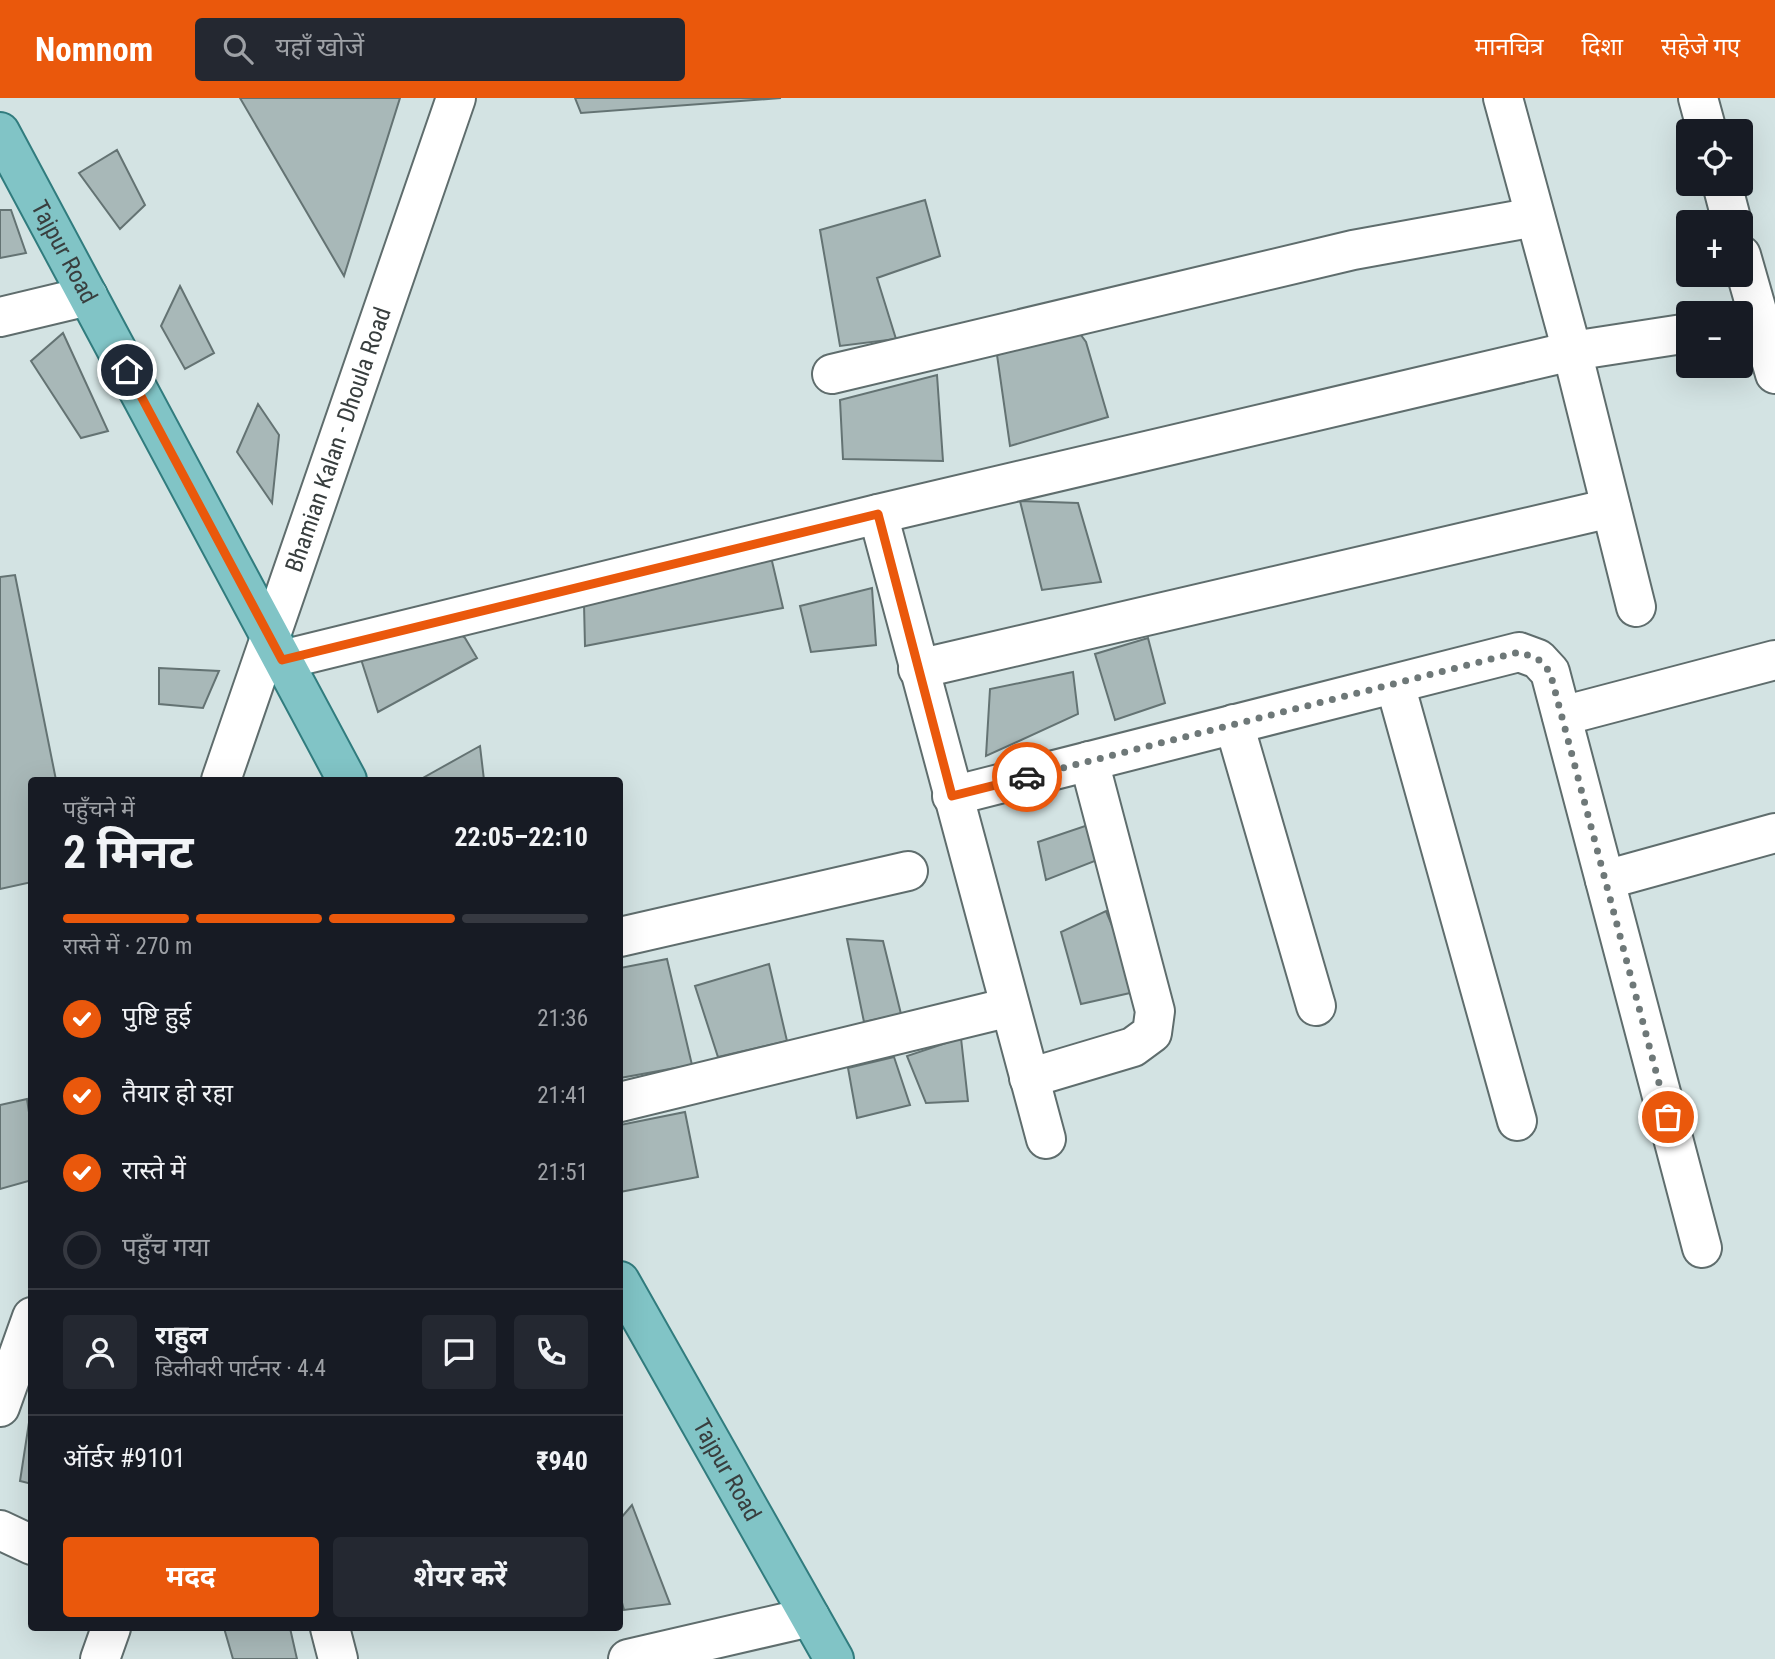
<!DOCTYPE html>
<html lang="hi">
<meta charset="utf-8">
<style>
body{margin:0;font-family:"Roboto Condensed","Noto Sans Devanagari",sans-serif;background:#242831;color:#f1f3f6;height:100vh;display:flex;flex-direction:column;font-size:26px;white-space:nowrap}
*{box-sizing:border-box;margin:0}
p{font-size:23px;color:#9ea1a6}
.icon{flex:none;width:38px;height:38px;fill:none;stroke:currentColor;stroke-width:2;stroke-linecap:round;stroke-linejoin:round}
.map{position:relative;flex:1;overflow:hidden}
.drawer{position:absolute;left:28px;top:679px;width:595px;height:854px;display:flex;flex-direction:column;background:#171b24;border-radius:7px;box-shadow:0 7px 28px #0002}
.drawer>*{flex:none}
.buttons{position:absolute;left:1676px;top:21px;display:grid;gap:14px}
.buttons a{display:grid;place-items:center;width:77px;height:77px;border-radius:7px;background:#171b24;box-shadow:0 7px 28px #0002;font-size:35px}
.pin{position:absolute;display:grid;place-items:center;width:60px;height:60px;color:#fff;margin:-30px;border:4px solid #fff;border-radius:50%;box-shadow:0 2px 7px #0007}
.courier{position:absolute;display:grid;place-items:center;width:70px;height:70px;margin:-35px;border:5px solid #ea580c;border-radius:50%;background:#fff;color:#222;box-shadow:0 2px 9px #0007}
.overview em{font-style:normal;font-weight:700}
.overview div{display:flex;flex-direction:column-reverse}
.overview{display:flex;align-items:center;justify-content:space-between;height:119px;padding:0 35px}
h1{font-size:46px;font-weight:700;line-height:52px}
.bar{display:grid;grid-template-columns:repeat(4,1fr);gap:10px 7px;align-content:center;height:84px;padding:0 35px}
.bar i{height:9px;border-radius:5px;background:#363941}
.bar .on{background:#ea580c}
.bar p{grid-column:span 4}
.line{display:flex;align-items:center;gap:18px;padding:0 35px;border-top:2px solid #363941}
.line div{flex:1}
.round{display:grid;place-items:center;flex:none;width:74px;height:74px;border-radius:7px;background:#242831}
ol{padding:0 35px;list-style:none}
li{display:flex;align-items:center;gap:21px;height:77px}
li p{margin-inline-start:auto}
li .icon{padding:7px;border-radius:50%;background:#ea580c;color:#fff;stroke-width:4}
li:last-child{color:#9ea1a6}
li i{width:38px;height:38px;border:4px solid #363941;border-radius:50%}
.action{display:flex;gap:14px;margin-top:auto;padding:14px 35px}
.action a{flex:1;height:80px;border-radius:7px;background:#ea580c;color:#fff;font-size:28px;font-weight:700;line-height:80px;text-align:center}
.action a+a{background:#242831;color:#f1f3f6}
header{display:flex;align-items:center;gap:42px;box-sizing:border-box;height:98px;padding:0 35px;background:#ea580c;color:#fff}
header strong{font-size:33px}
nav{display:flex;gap:38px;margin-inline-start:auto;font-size:24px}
.search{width:490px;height:63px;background:#242831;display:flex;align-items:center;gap:18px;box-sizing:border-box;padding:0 24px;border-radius:7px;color:#9ea1a6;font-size:26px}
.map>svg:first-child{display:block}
.building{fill:#a8b8b8;stroke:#647373;stroke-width:2}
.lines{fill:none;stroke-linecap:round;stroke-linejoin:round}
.minor-casing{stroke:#5f6d6d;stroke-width:42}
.major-casing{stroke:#317c7e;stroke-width:42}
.minor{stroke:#fff;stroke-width:38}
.major{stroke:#81c4c6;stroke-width:38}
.done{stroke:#6e7878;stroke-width:7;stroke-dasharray:0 12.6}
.route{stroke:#ea580c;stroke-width:9}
.labels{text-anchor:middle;stroke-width:7;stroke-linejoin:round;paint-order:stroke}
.street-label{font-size:24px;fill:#383e3e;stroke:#d3e3e3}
</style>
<header>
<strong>Nomnom</strong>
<div class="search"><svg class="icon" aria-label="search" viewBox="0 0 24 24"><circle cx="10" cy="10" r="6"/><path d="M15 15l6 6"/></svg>यहाँ खोजें</div>
<nav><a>मानचित्र</a><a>दिशा</a><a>सहेजे गए</a></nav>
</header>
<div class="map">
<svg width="1775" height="1561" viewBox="0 0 1775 1561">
<rect width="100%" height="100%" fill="#d3e3e3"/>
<path class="building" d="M 240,0 L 400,0 L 344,178 Z
M 575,0 L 781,0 L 581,15 Z
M 117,52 L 145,107 L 120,131 L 79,75 Z
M 925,102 L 940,158 L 877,180 L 896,241 L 840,248 L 820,132 Z
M 0,112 L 11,112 L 26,155 L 0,160 Z
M 180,188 L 214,255 L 185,271 L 161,228 Z
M 1078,233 L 1086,244 L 1108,319 L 1010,348 L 997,257 Z
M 63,235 L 108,333 L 81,340 L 31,263 Z
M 937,277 L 943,363 L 843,361 L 840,302 Z
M 258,306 L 279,337 L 272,405 L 237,354 Z
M 1020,403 L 1078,405 L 1101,484 L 1042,492 Z
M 771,459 L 783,510 L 585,548 L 584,506 Z
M 15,477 L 56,682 L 32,682 L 32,784 L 0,791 L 0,479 Z
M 872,490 L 876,547 L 811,554 L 800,508 Z
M 453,531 L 465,540 L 477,560 L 378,614 L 359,555 Z
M 1148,540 L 1165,605 L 1115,622 L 1095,556 Z
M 159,570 L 219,573 L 203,610 L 159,606 Z
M 1073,574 L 1078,616 L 986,658 L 990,591 Z
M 480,648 L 484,682 L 421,681 Z
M 1091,726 L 1100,761 L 1046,782 L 1038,744 Z
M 1106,813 L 1139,893 L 1081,906 L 1061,834 Z
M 847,841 L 883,843 L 901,916 L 864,924 Z
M 667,861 L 692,967 L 620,980 L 620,870 Z
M 769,866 L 787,943 L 718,959 L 695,888 Z
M 961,940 L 968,1003 L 926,1005 L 907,958 Z
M 894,959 L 910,1007 L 857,1020 L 848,970 Z
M 27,1001 L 32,1034 L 32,1082 L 0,1091 L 0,1007 Z
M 685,1014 L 698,1079 L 620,1094 L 620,1027 Z
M 32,1305 L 32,1386 L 20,1383 Z
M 632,1407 L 670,1506 L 624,1512 L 620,1497 L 620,1421 Z
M 224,1530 L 290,1530 L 297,1561 L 233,1561 Z"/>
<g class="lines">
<g class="minor-casing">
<g id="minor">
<path d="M 1503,0 L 1572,253 L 1636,509"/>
<path d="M 1698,0 L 1707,33"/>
<path d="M 1722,86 L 1732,124"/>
<path d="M 1741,157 L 1775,276"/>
<path d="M 0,219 L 88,198"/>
<path d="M 832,276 L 1353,152 L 1535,119"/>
<path d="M 878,416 L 1046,1041"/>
<path d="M 282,562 L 878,416 L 1572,253 L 1689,235"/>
<path d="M 918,571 L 1611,410"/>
<path d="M 1395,586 L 1517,1023"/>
<path d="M 1562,618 L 1775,562"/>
<path d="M 1234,626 L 1316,908"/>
<path id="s1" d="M 221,682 L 456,0"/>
<path d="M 952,698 L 1519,554 L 1538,561 L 1550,574 L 1702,1150"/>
<path d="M 1605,782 L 1775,735"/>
<path d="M 620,839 L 908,773"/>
<path d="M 1029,980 L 1133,949 L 1152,935 L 1155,913 L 1089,663"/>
<path d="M 620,1004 L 1010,909"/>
<path d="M 0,1309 L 32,1219"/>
<path d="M 0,1432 L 32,1447"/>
<path d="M 330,1530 L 338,1561"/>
<path d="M 100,1561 L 111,1530"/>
<path d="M 628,1561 L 810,1519"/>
</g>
</g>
<g class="major-casing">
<g id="major">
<path id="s2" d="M 0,34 L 347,682"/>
<path id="s3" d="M 620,1183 L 834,1561"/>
</g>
</g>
<use href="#minor" class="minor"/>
<use href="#major" class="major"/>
</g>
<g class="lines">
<path class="done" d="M 1027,679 L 1519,554 L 1538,561 L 1550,574 L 1668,1019"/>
<path class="route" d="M 127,272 L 282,562 L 878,416 L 952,698 L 1027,679"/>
</g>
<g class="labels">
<g class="street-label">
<text dy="8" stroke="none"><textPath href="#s2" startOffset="136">Tajpur Road</textPath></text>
<text dy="8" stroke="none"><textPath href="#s1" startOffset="360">Bhamian Kalan - Dhoula Road</textPath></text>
<text dy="8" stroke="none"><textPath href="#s3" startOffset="217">Tajpur Road</textPath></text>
</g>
</g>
</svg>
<div class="buttons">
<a><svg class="icon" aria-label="locate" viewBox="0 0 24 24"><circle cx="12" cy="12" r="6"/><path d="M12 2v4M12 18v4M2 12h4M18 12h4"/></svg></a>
<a>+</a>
<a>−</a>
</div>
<div class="pin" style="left:1668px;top:1019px;background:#ea580c"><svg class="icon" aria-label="bag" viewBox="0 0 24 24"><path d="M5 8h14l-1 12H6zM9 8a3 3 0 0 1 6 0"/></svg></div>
<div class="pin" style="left:127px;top:272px;background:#1f2937"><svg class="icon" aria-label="home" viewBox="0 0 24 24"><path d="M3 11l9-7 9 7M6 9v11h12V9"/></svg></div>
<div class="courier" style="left:1027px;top:679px"><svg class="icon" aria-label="car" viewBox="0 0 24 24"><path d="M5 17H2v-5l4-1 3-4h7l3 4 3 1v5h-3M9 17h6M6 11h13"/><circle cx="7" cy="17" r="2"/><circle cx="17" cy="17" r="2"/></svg></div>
<section class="drawer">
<div class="overview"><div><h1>2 मिनट</h1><p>पहुँचने में</p></div><em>22:05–22:10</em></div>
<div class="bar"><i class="on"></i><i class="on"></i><i class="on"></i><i></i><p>रास्ते में · 270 m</p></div>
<ol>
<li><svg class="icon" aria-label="check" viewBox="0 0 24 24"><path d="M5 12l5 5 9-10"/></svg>पुष्टि हुई<p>21:36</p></li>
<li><svg class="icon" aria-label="check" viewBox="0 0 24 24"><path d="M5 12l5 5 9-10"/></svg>तैयार हो रहा<p>21:41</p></li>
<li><svg class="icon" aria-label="check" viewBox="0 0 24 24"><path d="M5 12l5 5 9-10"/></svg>रास्ते में<p>21:51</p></li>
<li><i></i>पहुँच गया</li>
</ol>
<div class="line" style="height:126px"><a class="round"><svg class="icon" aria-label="person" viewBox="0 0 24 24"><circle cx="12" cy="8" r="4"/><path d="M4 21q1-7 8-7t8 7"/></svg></a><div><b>राहुल</b><p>डिलीवरी पार्टनर · 4.4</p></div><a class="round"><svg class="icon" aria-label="chat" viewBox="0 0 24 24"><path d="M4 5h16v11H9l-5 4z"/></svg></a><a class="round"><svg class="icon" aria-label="phone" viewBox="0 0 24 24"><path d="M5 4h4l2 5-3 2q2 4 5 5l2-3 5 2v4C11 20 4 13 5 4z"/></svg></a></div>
<div class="line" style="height:91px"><div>ऑर्डर #9101</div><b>₹940</b></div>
<div class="action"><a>मदद</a><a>शेयर करें</a></div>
</section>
</div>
